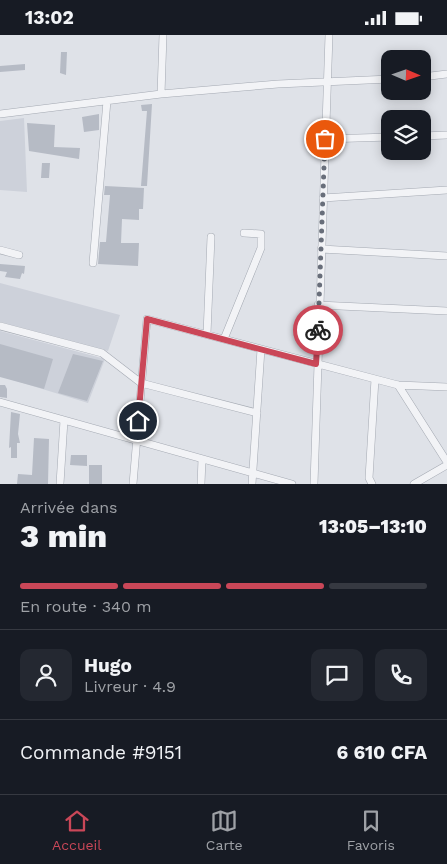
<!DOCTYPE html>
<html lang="fr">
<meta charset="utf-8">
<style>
body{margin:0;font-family:"Work Sans",sans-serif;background:#242831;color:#f1f3f6;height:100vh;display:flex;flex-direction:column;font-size:19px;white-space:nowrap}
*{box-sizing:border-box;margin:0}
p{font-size:16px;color:#9ea1a6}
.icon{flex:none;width:28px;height:28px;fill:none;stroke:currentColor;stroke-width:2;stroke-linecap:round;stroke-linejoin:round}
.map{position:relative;height:449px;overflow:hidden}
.side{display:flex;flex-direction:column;background:#171b24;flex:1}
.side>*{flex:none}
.needle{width:32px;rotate:92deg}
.controls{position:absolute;left:381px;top:15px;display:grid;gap:10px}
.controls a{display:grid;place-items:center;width:50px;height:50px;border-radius:10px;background:#171b24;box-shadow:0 2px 12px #0003;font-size:25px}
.pin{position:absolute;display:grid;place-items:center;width:42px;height:42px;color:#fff;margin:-21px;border:2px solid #fff;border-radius:50%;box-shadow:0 1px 5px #0007}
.courier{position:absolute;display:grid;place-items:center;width:50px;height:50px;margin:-25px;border:4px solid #ca4758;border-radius:50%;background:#fff;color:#222;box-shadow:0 1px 6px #0007}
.headline em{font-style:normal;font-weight:800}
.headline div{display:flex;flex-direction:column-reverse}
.headline{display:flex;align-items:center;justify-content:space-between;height:85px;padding:0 20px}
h1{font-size:32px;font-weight:800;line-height:38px}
.bar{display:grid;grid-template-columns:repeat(4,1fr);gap:8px 5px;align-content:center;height:60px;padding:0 20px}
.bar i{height:6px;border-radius:4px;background:#363941}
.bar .selected{background:#ca4758}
.bar p{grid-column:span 4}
.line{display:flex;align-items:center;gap:12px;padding:0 20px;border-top:1px solid #363941}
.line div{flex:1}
.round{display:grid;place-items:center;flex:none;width:52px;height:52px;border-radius:10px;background:#242831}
.status{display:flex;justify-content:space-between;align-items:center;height:35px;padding:0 25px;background:#171b24;direction:ltr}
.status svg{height:14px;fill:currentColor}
.tabs{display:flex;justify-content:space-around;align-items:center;height:70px;border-top:1px solid #363941;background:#171b24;font-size:14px;color:#9ea1a6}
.tabs a{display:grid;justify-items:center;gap:2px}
.tabs .selected{color:#ca4758}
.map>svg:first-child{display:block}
.built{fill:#cdd1da}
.building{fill:#b6bbc5}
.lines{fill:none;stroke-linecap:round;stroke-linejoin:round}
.minor-casing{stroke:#a4a9b2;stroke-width:8}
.minor{stroke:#f2f3f6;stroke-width:7}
.done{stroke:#686e7a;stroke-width:5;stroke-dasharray:0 9}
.route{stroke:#ca4758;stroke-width:6}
</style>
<div class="status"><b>13:02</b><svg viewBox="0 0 49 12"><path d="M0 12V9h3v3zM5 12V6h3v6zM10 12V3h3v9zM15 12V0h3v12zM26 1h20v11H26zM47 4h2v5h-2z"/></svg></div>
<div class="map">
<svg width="447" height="449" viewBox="0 0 447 449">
<rect width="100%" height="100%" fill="#dfe2e8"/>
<path class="built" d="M 24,83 L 27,157 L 0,155 L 0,86 Z
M 0,248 L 120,280 L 108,316 L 0,287 Z
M 0,296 L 105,324 L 88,368 L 0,341 Z"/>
<path class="building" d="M 61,17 L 67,17 L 66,40 L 60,38 Z
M 25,29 L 25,35 L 0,37 L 0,31 Z
M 152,69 L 147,151 L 141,151 L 147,76 L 142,76 L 141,70 Z
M 99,79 L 99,95 L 84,97 L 82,82 Z
M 27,88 L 55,90 L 54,112 L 80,113 L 79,124 L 29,116 Z
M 42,128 L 50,128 L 49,143 L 41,143 Z
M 105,151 L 144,153 L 143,174 L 139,174 L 139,185 L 122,184 L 121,208 L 139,208 L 138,231 L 98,229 L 100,207 L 106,207 L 110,160 L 104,160 Z
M 0,229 L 25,231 L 24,239 L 22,238 L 20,244 L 5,242 L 7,237 L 0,236 Z
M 0,309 L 53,324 L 44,354 L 0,342 Z
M 73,319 L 103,326 L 87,366 L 58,358 Z
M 0,350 L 5,350 L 7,354 L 7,363 L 0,362 Z
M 11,377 L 20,379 L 18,399 L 20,408 L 17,408 L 17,423 L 11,423 L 11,412 L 9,413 Z
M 34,403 L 49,404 L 48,449 L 17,449 L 18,439 L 32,440 Z
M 71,420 L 87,420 L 87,431 L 70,430 Z
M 89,430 L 102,430 L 102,449 L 89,449 Z"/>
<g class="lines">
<g class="minor-casing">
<path id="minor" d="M 422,42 L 447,39
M 161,59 L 163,0
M 0,79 L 161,59 L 278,49 L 390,44
M 422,101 L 447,100
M 325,104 L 390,102
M 323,163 L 447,155
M 321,214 L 447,221
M 0,215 L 19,220
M 93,228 L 107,66
M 318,270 L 447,276
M 0,291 L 102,318 L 141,348 L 257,378
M 207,299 L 211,202
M 224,304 L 261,213 L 261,199 L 244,198
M 398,350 L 447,427
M 0,367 L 292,449
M 60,449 L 64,385
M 133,449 L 147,284 L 398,350 L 447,352
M 201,449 L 202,424
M 252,449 L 261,314
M 314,449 L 329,0
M 372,449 L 369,443 L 375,344
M 414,449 L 447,430"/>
</g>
<use href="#minor" class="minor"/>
</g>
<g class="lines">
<path class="done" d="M 318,295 L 325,104"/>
<path class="route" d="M 138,386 L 147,284 L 316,329 L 318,295"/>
</g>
</svg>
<div class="controls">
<a><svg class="needle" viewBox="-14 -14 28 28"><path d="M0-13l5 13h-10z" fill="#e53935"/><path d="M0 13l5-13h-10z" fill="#9ea1a6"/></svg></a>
<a><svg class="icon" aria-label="layers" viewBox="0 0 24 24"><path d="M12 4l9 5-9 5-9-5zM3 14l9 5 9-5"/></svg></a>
</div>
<div class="pin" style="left:325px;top:104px;background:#ea580c"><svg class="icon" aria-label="bag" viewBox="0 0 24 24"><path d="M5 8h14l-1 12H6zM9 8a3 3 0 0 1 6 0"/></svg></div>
<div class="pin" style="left:138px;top:386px;background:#1f2937"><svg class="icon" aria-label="home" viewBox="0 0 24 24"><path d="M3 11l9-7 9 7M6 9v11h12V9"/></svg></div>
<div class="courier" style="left:318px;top:295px"><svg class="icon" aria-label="bike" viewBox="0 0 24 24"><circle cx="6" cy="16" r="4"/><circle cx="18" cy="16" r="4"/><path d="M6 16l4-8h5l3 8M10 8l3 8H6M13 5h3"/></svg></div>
</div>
<section class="side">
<div class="headline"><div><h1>3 min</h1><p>Arrivée dans</p></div><em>13:05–13:10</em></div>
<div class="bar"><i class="selected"></i><i class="selected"></i><i class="selected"></i><i></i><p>En route · 340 m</p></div>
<div class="line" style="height:90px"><a class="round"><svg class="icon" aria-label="person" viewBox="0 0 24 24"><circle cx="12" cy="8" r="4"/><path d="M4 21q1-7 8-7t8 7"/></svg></a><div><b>Hugo</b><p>Livreur · 4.9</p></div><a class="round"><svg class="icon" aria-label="chat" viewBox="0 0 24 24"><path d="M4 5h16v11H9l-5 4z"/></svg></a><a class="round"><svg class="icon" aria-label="phone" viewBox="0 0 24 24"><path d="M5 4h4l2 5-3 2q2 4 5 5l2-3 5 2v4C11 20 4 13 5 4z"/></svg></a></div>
<div class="line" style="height:65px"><div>Commande #9151</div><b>6 610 CFA</b></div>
</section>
<nav class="tabs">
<a class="selected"><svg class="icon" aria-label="home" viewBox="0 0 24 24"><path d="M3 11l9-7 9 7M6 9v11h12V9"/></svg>Accueil</a>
<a><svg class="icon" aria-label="map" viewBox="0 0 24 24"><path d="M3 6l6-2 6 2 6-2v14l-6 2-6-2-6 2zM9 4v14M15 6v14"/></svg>Carte</a>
<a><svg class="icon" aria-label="saved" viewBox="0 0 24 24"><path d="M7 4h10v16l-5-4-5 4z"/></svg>Favoris</a>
</nav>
